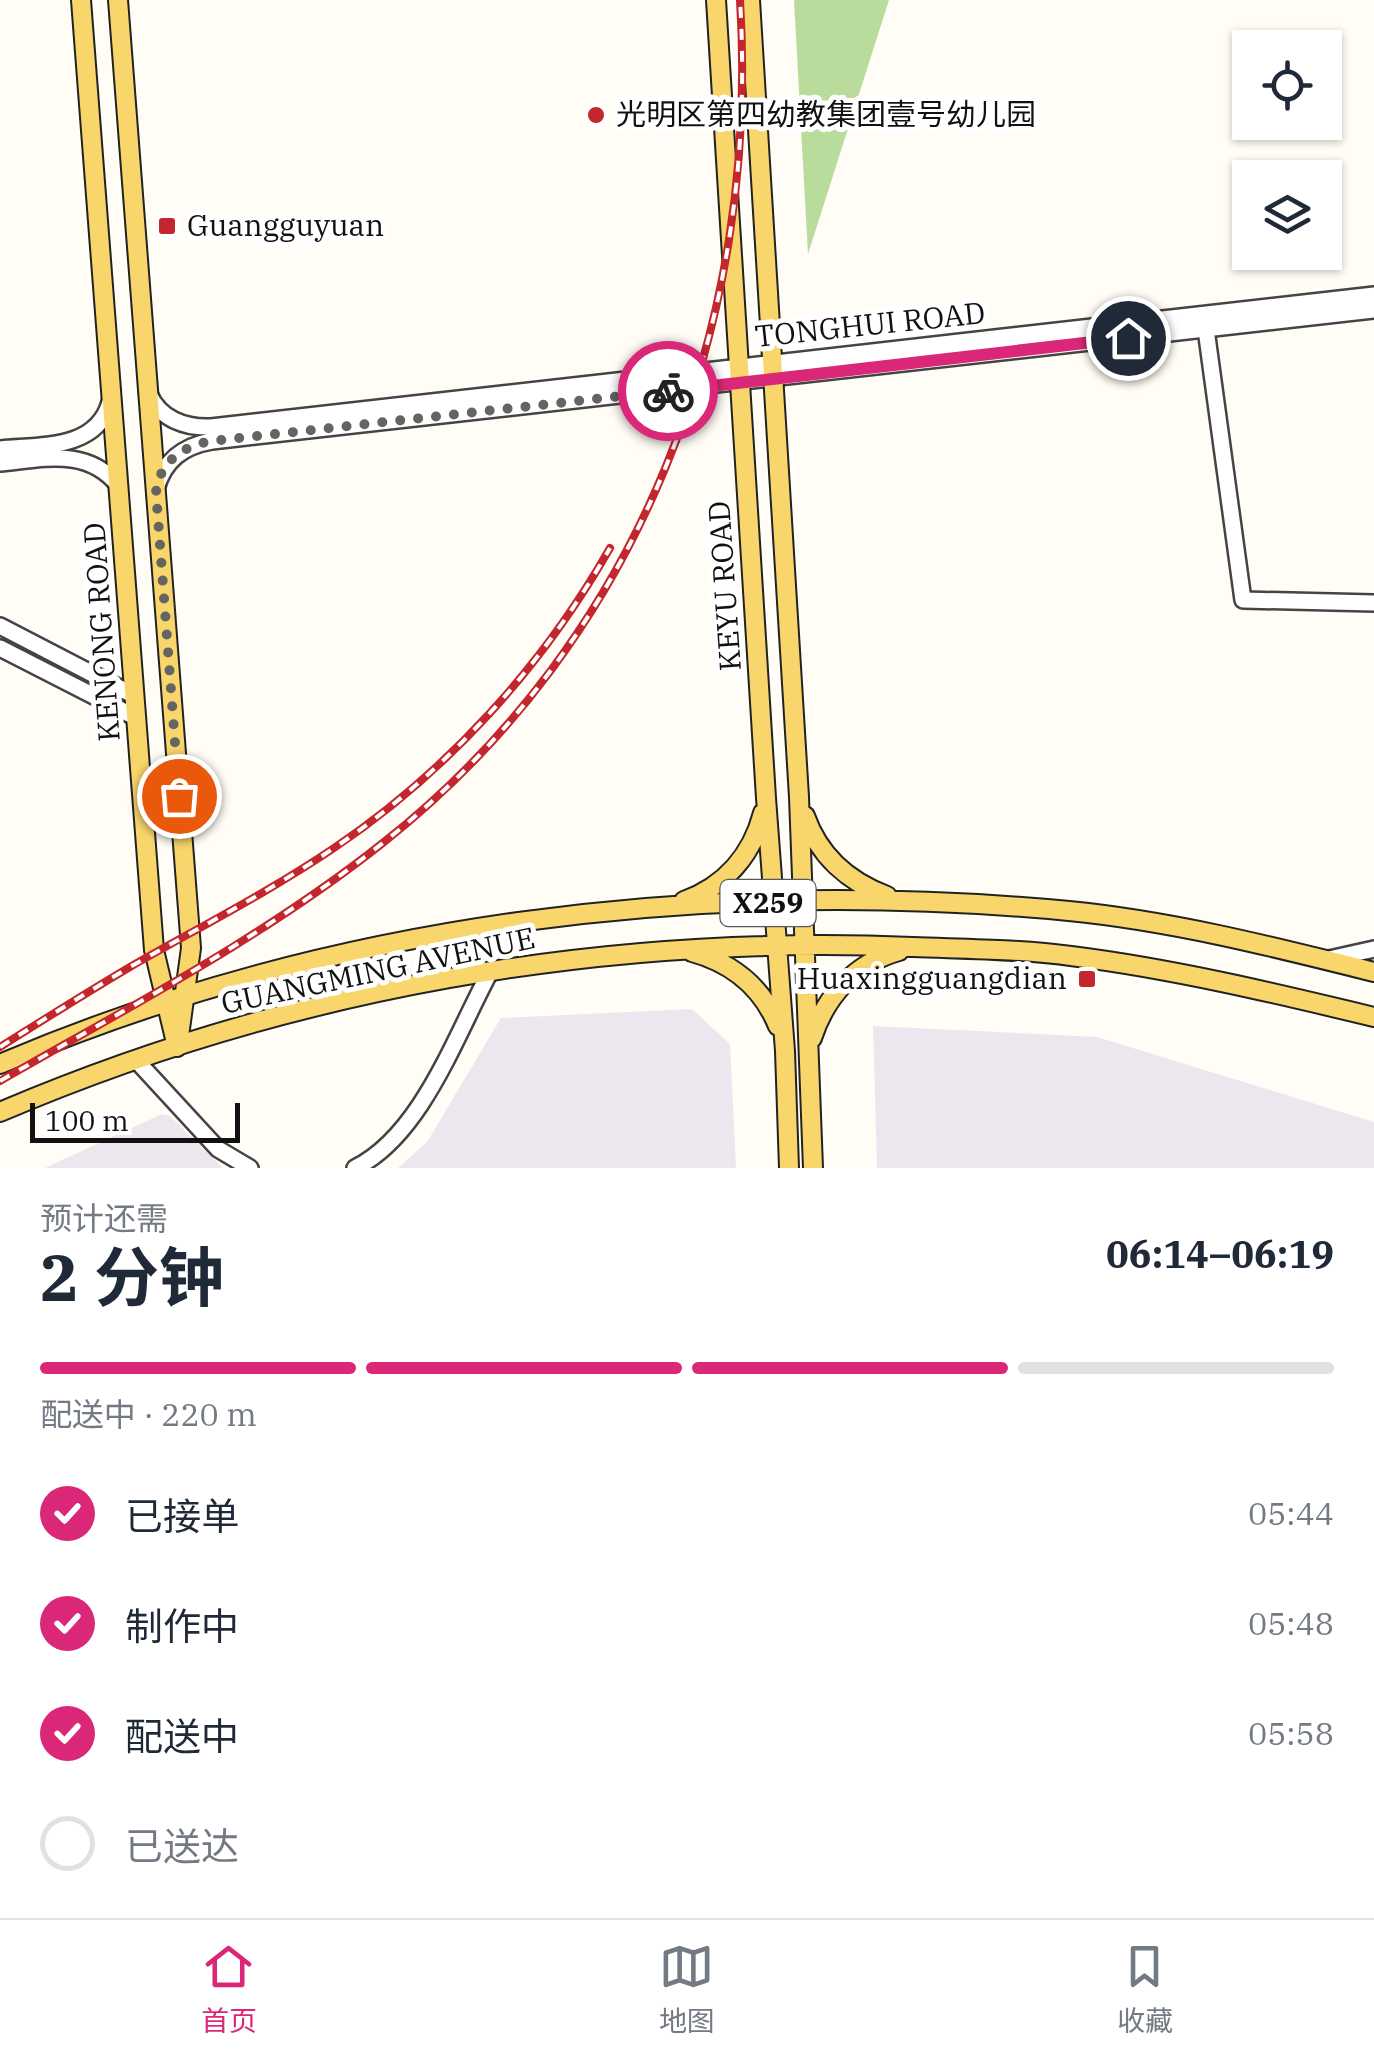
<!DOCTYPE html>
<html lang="zh">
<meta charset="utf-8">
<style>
body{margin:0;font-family:"IBM Plex Serif","Noto Sans SC",serif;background:#f6f6f7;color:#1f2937;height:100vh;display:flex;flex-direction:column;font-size:38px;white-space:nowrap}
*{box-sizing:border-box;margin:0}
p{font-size:32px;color:#747a83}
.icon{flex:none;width:55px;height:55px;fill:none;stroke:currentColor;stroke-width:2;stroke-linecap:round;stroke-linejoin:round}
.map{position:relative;height:1168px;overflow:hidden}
.details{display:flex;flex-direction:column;background:#fff;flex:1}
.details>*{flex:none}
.fabs{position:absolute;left:1232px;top:30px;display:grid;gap:20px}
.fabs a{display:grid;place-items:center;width:110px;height:110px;border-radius:0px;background:#fff;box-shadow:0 2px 8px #0004;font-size:50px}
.scale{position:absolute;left:30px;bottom:25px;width:210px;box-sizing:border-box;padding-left:10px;border:5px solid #111;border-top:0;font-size:28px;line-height:35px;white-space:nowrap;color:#111;-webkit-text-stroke:8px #fff;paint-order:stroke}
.pin{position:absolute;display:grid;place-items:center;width:85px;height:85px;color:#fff;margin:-42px;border:5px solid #fff;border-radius:50%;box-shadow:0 2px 10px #0007}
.courier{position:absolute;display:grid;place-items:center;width:100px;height:100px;margin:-50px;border:8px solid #db2777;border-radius:50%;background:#fff;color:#222;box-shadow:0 2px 12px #0007}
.summary em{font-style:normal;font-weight:700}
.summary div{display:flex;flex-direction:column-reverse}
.summary{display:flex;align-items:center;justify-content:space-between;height:170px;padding:0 40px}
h1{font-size:65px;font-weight:700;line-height:75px}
.bar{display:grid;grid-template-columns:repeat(4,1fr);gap:15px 10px;align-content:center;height:120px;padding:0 40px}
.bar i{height:12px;border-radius:8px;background:#e0e1e3}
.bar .on{background:#db2777}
.bar p{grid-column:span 4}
ol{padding:0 40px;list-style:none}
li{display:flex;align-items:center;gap:30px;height:110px}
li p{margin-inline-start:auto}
li .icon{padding:10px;border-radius:50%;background:#db2777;color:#fff;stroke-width:4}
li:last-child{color:#747a83}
li i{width:55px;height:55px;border:5px solid #e0e1e3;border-radius:50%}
.tabs{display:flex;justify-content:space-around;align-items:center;height:140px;border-top:2px solid #e0e1e3;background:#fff;font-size:28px;color:#747a83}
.tabs a{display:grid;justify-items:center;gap:5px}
.tabs .on{color:#db2777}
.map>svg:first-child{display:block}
.industrial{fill:#eee6ef}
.forest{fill:#b9dc9c}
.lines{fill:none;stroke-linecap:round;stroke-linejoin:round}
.minor-casing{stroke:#444;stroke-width:20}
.major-casing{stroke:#222;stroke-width:22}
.minor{stroke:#fff;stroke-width:15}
.major{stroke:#f9d66b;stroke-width:18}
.rail-casing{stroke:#c4262e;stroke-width:8}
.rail{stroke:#fff;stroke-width:4;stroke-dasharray:11;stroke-linecap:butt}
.done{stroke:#646461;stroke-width:10;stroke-dasharray:0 18}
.route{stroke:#db2777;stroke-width:12}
.poi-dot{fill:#c4262e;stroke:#fff;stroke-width:4}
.labels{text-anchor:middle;stroke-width:10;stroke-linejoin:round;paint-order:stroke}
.shield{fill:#fff;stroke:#585858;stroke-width:2.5}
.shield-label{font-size:28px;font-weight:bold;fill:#111}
.poi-label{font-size:30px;fill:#111;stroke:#fff;text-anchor:start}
.street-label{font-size:30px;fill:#111;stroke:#fff}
</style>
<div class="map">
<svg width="1374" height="1168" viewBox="0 0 1374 1168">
<rect width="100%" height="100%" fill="#fffdf5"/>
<path class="industrial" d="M 692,1009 L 730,1044 L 736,1168 L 398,1168 L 427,1142 L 501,1018 Z
M 873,1026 L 1097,1037 L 1374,1122 L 1374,1168 L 877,1168 Z
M 162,1114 L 170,1116 L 223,1168 L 45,1168 Z"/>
<path class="forest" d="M 794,0 L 889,0 L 808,254 Z"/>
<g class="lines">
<g class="minor-casing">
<path id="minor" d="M 1205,322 L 1243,600 L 1374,603
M 149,394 C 160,419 185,428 211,427 L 1374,295
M 0,449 C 40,445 97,450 110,402
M 0,463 C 43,459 87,447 118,485
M 156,489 C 164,460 183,446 212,441 L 1374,310
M 0,626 L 135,696
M 0,648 L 137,718
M 1329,959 L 1374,949
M 136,1060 L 218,1149 L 250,1168
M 355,1168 C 422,1135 456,1034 491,970"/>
</g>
<g class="major-casing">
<path id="major" d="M 81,0 L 154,950 L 177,1047
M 118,0 L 191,948 L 179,1036
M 716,0 L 766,798 L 785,1051 L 789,1168
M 750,0 L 799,797 L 813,1168
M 805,816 C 819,856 849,882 887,896
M 684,901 C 725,886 752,855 763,813
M 692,952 C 732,963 762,987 778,1026
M 812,1038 C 826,995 856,963 899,951
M 0,1064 C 335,921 708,877 1069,911 C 1172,921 1274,947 1374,972
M 0,1112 C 288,989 600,934 913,947 C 965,949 1019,949 1071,956 C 1174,969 1274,993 1374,1017"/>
</g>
<use href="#minor" class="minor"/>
<use href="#major" class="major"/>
<g class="rail-casing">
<path id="rail" d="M 0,1047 C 43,1020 86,993 130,967 C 198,928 269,892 334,848 C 447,772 543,666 610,548
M 0,1081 C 131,1006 266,936 384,842 C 642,638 760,323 740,0"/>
</g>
<use href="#rail" class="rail"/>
</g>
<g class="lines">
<path class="done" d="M 179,796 L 156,492 C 160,461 183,446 212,441 L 668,391"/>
<path class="route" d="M 668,391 L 1128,338"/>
</g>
<g class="poi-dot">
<circle cx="596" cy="115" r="10"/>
<rect x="157" y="216" width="20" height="20" rx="5"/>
<rect x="1077" y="969" width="20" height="20" rx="5"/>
</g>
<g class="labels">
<rect class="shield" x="720.5" y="880" width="95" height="46" rx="8"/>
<g class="shield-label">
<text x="768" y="913">X259</text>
</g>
<g class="poi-label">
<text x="616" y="125">光明区第四幼教集团壹号幼儿园</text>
<text x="187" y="236">Guangguyuan</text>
<text x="1067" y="989" text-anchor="end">Huaxingguangdian</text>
</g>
<g class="street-label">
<text transform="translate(870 325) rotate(-6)" y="10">TONGHUI ROAD</text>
<text transform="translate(725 586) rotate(-94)" y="10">KEYU ROAD</text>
<text transform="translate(102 632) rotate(-94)" y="10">KENONG ROAD</text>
<text transform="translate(378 971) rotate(-12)" y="10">GUANGMING AVENUE</text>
</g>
</g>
</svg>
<div class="fabs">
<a><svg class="icon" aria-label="locate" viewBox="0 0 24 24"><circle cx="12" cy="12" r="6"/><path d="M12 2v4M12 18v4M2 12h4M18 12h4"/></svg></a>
<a><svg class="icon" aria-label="layers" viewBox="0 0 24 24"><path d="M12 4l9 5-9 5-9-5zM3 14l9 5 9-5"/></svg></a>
</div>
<div class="scale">100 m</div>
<div class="pin" style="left:179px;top:796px;background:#ea580c"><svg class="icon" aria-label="bag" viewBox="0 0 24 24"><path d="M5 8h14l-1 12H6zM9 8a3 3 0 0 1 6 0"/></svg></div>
<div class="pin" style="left:1128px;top:338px;background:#1f2937"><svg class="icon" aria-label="home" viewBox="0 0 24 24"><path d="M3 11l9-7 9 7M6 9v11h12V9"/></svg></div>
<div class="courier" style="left:668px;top:391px"><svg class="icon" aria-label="bike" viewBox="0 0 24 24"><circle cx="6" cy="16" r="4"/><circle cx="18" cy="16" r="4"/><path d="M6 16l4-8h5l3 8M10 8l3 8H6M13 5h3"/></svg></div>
</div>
<section class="details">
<div class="summary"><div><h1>2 分钟</h1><p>预计还需</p></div><em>06:14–06:19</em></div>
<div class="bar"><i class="on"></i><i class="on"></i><i class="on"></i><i></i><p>配送中 · 220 m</p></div>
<ol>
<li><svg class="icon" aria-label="check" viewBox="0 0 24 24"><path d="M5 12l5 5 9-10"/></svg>已接单<p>05:44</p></li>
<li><svg class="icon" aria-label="check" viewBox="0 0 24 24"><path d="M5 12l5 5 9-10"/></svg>制作中<p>05:48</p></li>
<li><svg class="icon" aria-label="check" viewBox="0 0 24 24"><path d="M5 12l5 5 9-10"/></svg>配送中<p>05:58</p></li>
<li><i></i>已送达</li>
</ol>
</section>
<nav class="tabs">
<a class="on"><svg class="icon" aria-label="home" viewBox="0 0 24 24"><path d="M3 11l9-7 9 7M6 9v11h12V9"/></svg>首页</a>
<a><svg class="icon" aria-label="map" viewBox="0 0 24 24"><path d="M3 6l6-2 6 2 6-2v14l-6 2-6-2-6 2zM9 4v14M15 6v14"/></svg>地图</a>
<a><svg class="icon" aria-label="saved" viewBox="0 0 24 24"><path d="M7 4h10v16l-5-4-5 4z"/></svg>收藏</a>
</nav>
